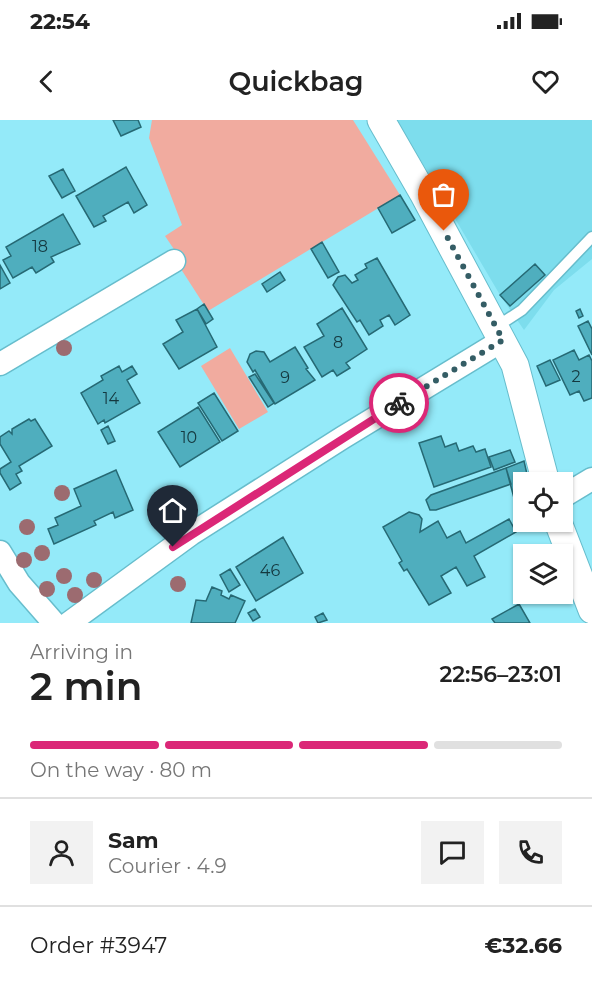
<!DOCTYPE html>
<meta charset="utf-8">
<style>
body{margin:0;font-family:Montserrat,sans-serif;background:#f2f2f2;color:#222;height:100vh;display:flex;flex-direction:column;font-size:22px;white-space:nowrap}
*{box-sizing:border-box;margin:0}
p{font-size:20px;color:#767676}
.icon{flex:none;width:33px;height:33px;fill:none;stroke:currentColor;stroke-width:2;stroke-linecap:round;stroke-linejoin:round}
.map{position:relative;height:503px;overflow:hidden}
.drawer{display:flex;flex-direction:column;background:#fff;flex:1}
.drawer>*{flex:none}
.fabs{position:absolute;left:513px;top:352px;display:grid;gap:12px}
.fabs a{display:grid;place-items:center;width:60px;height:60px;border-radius:0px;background:#fff;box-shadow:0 2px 4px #0004;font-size:30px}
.pin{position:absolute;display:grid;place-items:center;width:51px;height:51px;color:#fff;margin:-62px -26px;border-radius:50% 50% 50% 0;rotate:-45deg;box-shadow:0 0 6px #0007}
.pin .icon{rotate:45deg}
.courier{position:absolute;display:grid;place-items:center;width:60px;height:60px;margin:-30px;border:4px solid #db2777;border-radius:50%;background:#fff;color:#222;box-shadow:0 2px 8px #0007}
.head em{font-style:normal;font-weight:600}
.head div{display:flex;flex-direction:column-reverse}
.head{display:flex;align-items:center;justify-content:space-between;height:102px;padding:0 30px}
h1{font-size:39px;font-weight:600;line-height:45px}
.bar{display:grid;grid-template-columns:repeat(4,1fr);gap:9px 6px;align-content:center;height:72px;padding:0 30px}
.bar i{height:8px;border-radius:4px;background:#e0e0e0}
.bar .on{background:#db2777}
.bar p{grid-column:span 4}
.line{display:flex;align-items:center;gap:15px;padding:0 30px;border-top:2px solid #e0e0e0}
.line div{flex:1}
.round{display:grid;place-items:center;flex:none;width:63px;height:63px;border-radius:0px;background:#f2f2f2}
.status{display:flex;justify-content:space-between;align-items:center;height:42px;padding:0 30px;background:#fff;direction:ltr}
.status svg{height:16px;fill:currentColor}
header{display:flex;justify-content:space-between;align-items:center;height:78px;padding:0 30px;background:#fff;font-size:27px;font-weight:600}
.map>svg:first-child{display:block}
.built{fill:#7ddded}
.green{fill:#f1ab9f}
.building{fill:#4faebe;stroke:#266974;stroke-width:1.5}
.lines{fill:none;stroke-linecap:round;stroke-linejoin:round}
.service-casing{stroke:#67bdcc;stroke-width:13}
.minor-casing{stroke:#67bdcc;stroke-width:25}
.tertiary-casing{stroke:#67bdcc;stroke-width:29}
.service{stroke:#fff;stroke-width:10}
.minor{stroke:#fff;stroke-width:22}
.tertiary{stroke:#fff;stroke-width:27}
.tree{fill:#9c6b70}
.done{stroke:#345d65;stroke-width:6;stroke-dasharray:0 10.8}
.route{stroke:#db2777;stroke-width:8}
.labels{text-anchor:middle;stroke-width:6;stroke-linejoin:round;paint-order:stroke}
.number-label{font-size:16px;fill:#14383f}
</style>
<div class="status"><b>22:54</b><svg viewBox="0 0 49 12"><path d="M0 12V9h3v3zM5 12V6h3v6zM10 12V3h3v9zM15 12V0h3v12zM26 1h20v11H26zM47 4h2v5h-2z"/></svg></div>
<header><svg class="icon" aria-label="back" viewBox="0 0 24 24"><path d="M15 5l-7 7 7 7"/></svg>Quickbag<svg class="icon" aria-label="heart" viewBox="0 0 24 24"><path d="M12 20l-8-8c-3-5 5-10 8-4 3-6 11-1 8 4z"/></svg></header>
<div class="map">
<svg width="592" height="503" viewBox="0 0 592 503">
<rect width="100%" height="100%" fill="#94eaf9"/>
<path class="built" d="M 397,0 L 592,0 L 592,139 L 554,170 L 524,210 L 500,175 Z"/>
<path class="green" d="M 152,0 L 353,0 L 400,75 L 208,191 L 179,146 L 182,141 L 165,116 L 182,105 L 149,18 Z
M 230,228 L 268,292 L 239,309 L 201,246 Z"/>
<path class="building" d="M 113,0 L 138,0 L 141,7 L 121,16 Z
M 126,47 L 147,85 L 134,93 L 128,82 L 103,96 L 106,101 L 94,107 L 76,76 Z
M 63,49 L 75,71 L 62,78 L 49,56 Z
M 400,75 L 415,100 L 392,113 L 378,88 Z
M 63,94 L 80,124 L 51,137 L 54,142 L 36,153 L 32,147 L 13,158 L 3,140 L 11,136 L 6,127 Z
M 322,122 L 339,152 L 328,158 L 311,129 Z
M 377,138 L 410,195 L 395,205 L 389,195 L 380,200 L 383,206 L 369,215 L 360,200 L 357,202 L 333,165 L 338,157 L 345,155 L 352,163 L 358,160 L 355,155 L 367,148 L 365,144 Z
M 535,144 L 545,155 L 510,186 L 500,175 Z
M 0,145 L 10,163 L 0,169 Z
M 280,152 L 285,160 L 267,172 L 262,164 Z
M 204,184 L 213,199 L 206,204 L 197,189 Z
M 342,188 L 367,229 L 346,243 L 350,248 L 337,256 L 333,250 L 322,257 L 304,227 L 324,216 L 317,204 Z
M 197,189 L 217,227 L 179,249 L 163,224 L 183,212 L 176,200 Z
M 580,189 L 583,196 L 579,198 L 576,191 Z
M 588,201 L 592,209 L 592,235 L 578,206 Z
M 295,227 L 308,248 L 306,249 L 315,260 L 275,284 L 255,250 L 253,252 L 247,242 L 250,234 L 256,231 L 264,232 L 270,242 Z
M 574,230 L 579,240 L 589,235 L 592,241 L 592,278 L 584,281 L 579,271 L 570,275 L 553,240 Z
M 550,240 L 560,260 L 546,266 L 537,246 Z
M 119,246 L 122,252 L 132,246 L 137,254 L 127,260 L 140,283 L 105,303 L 104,300 L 98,304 L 81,273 L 103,260 L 101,256 Z
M 255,254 L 274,283 L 268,287 L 249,257 Z
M 214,273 L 238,311 L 222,321 L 198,283 Z
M 198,287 L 220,322 L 180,347 L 158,312 Z
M 29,299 L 31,301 L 35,299 L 52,326 L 19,346 L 22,351 L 16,354 L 21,363 L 10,370 L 0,353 L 0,349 L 11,342 L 0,324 L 0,317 L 9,311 L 12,314 L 12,309 Z
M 108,306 L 115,321 L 108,324 L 101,310 Z
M 441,316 L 445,327 L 456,323 L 459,331 L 473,326 L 476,332 L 485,329 L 491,347 L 434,367 L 419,323 Z
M 510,330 L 515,342 L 494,350 L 489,337 Z
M 524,341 L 529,363 L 524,363 L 524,402 L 540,403 L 522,408 L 506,348 Z
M 506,348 L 511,364 L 436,390 L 430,390 L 426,380 L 431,375 Z
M 116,350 L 133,390 L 115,398 L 113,392 L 94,401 L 96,405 L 54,424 L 48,409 L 58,405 L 55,398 L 81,386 L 74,369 Z
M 409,392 L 419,395 L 422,399 L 420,412 L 438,401 L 447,418 L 460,411 L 466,423 L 509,399 L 516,412 L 474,436 L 485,457 L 467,466 L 456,447 L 441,456 L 451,473 L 429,485 L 407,449 L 404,451 L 399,443 L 402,441 L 383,407 Z
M 283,417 L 303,453 L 256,481 L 236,447 Z
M 230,449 L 240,465 L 229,472 L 220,455 Z
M 212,467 L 222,471 L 221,475 L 229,479 L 231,475 L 245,481 L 235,503 L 191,503 L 196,480 L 206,481 Z
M 519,484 L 530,503 L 495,503 L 492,499 Z
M 255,489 L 260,497 L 253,501 L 248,493 Z
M 323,493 L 327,500 L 318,503 L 315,497 Z"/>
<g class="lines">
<g class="service-casing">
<path id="service" d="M 496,207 L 522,190 L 592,117"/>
</g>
<g class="minor-casing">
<path id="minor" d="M 0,244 L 174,141
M 562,377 L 592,359
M 0,432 L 19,463 L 54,503
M 69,503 L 191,414 L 342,318 L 503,220"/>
</g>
<g class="tertiary-casing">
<path id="tertiary" d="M 381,0 L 423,73 L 515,245 L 546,363
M 558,402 L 592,490"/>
</g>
<use href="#service" class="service"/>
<use href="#minor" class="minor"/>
<use href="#tertiary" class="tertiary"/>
</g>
<g class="tree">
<circle cx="64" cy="228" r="8"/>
<circle cx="62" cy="373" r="8"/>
<circle cx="27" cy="407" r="8"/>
<circle cx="42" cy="433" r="8"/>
<circle cx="24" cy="440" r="8"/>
<circle cx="64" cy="456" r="8"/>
<circle cx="94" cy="460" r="8"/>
<circle cx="178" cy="464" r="8"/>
<circle cx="47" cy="469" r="8"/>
<circle cx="75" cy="475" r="8"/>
</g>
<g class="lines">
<path class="done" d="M 399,283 L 503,220 L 444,111"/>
<path class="route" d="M 173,427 L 399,283"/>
</g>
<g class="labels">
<g class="number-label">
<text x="40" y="132">18</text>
<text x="338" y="228">8</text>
<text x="576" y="262">2</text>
<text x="285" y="263">9</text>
<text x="111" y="284">14</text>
<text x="189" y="323">10</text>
<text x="270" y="456">46</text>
</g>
</g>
</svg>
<div class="fabs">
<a><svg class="icon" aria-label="locate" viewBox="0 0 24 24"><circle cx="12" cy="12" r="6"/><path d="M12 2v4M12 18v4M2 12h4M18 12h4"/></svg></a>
<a><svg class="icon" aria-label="layers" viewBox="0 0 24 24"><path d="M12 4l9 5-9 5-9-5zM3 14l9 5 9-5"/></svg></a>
</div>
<div class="pin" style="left:444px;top:111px;background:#ea580c"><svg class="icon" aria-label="bag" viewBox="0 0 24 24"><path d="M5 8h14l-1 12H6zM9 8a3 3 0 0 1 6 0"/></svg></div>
<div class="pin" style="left:173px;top:427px;background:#1f2937"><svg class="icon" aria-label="home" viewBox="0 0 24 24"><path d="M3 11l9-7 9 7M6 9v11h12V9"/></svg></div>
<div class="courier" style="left:399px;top:283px"><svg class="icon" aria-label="bike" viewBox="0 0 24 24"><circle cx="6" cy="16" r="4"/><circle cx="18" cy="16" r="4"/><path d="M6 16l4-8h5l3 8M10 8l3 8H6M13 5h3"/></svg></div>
</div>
<section class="drawer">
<div class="head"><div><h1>2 min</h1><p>Arriving in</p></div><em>22:56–23:01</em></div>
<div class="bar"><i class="on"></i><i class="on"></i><i class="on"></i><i></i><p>On the way · 80 m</p></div>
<div class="line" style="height:108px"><a class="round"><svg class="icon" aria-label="person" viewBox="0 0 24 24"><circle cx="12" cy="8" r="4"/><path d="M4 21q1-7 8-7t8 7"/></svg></a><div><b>Sam</b><p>Courier · 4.9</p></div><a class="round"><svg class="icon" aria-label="chat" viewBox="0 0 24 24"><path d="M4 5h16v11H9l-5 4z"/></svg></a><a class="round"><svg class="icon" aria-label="phone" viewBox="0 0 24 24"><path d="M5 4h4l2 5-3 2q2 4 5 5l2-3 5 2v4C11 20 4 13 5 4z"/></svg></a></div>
<div class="line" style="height:78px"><div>Order #3947</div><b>€32.66</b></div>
</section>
